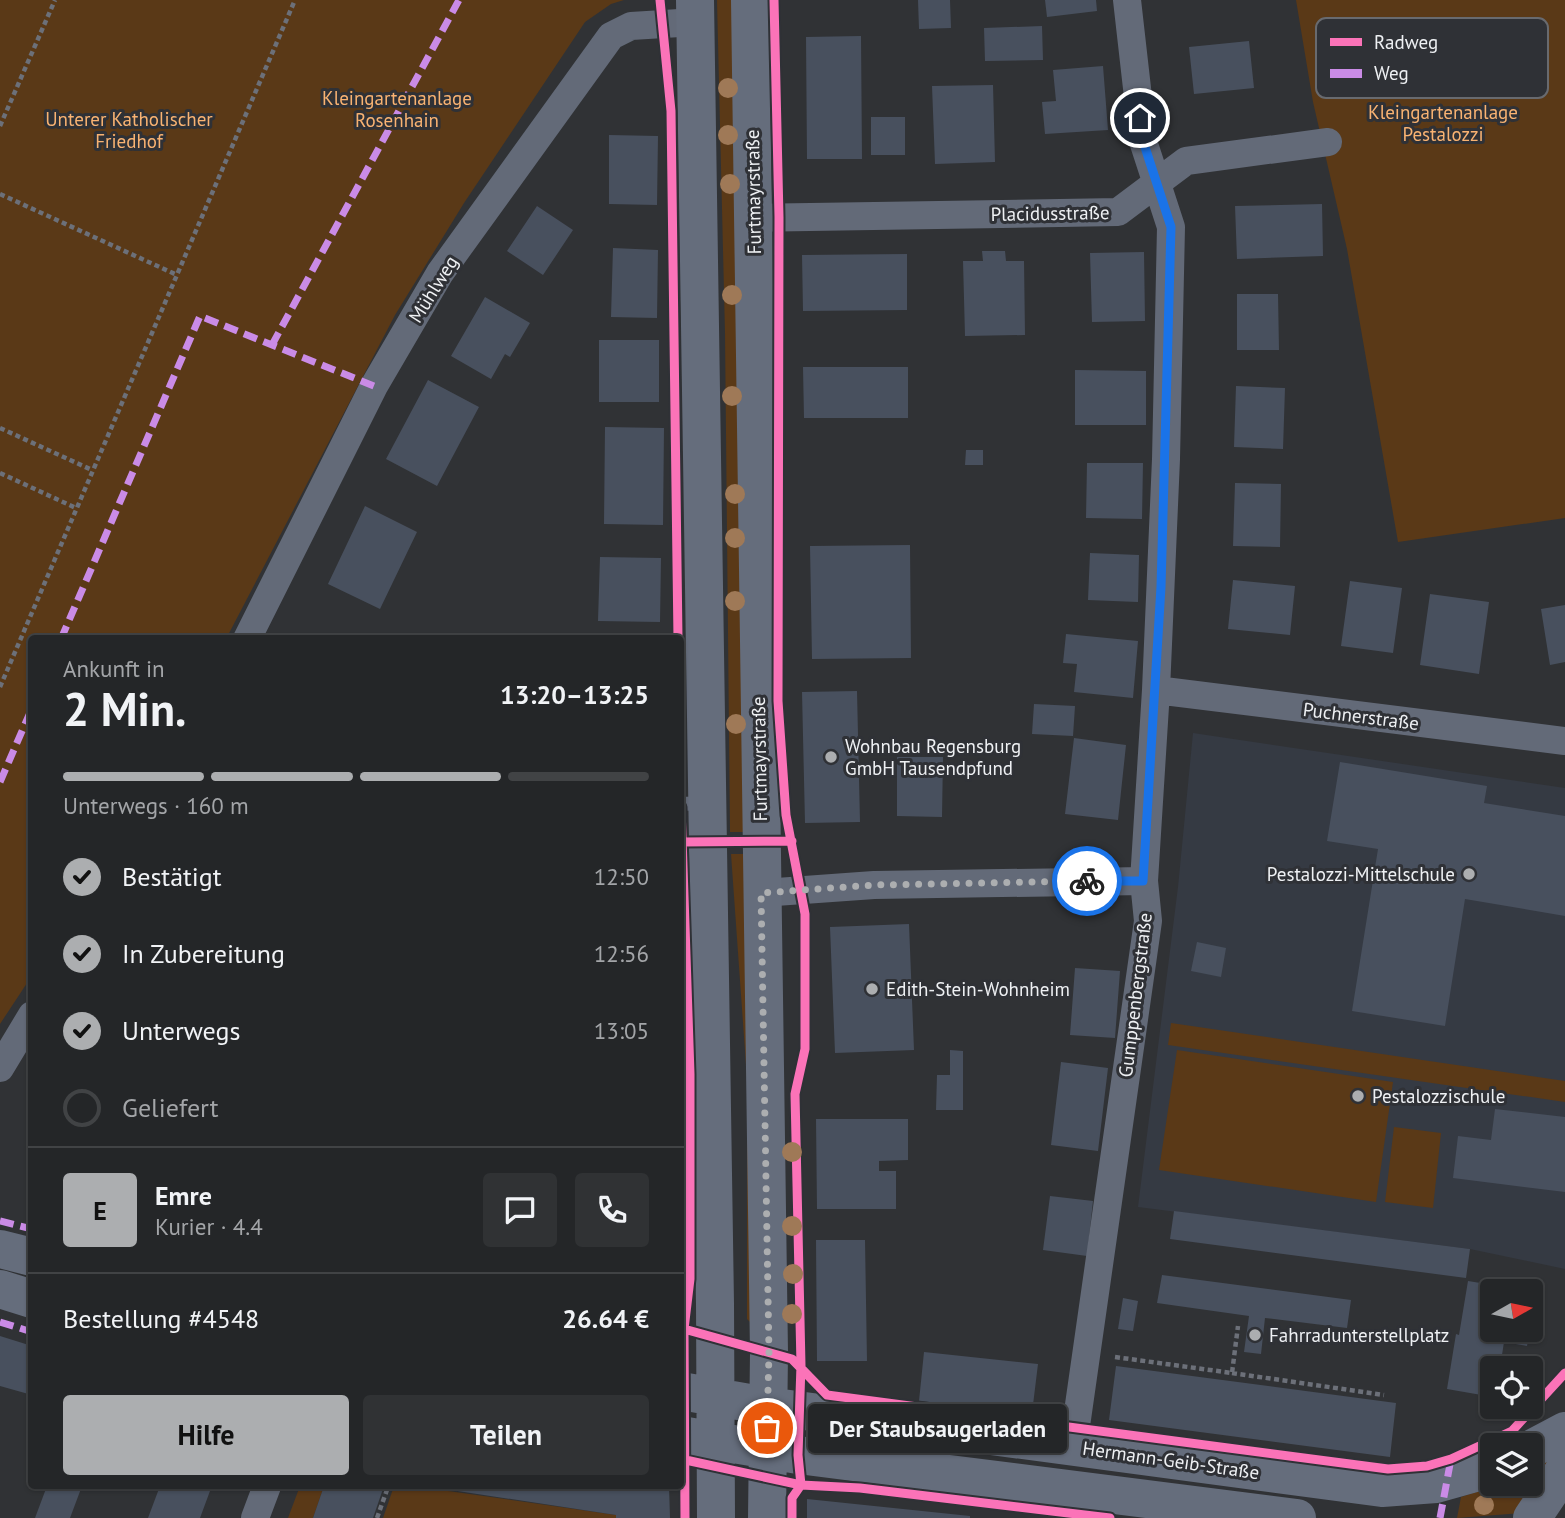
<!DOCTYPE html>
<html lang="de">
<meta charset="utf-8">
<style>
body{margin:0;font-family:"PT Sans",sans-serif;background:#303234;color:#f1f3f6;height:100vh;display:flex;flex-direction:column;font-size:26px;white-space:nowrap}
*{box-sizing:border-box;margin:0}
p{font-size:23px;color:#a3a5a8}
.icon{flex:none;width:38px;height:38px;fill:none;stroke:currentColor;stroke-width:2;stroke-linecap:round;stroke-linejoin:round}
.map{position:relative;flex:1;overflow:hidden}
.drawer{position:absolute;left:28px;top:635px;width:656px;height:854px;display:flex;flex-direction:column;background:#242628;border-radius:7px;box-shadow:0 2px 5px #0004,0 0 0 2px #414345}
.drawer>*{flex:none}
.needle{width:46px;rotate:81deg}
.controls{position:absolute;left:1480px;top:1279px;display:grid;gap:14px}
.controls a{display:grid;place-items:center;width:63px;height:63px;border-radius:7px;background:#242628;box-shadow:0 2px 5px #0004,0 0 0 2px #414345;font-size:35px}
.pin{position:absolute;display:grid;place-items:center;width:60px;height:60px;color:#fff;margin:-30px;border:4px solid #fff;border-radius:50%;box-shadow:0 2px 7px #0007}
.courier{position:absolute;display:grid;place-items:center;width:70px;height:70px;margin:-35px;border:5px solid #1a73e8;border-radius:50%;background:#fff;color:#222;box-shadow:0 2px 9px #0007}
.bubble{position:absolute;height:49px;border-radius:7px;background:#242628;box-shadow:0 2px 5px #0004,0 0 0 2px #414345;font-size:23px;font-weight:800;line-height:49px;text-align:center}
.summary em{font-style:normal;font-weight:800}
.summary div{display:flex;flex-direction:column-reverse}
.summary{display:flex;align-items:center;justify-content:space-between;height:119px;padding:0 35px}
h1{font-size:46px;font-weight:800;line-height:52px}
.bar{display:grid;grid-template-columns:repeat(4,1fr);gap:10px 7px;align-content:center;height:84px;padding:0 35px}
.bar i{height:9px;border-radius:5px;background:#414345}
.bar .selected{background:#acaeb0}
.bar p{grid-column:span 4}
.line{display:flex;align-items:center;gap:18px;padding:0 35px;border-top:2px solid #414345}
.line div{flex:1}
.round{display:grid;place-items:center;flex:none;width:74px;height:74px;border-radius:7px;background:#303234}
ol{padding:0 35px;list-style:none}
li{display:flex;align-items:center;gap:21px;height:77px}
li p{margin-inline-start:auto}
li .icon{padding:7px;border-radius:50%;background:#acaeb0;color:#111;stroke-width:4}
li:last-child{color:#a3a5a8}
li i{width:38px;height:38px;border:4px solid #414345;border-radius:50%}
.button{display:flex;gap:14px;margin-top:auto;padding:14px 35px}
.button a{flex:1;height:80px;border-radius:7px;background:#acaeb0;color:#111;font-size:28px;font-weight:800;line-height:80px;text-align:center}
.button a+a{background:#303234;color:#f1f3f6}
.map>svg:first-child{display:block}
.built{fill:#353a43}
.green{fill:#5a3917}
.building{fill:#48505e}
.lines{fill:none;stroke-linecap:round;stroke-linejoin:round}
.path{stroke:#6c7079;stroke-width:4.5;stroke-dasharray:5 3.5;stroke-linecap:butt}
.lane{stroke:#636a78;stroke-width:14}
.street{stroke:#636a78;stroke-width:28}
.secondary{stroke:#656d7c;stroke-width:38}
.quiet{stroke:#ca8be6;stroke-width:7;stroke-dasharray:14 7;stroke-linecap:butt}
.cycleway-casing{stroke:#2f3136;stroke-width:13}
.cycleway{stroke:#fb73b8;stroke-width:9}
.tree{fill:#9f7957}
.done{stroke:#acaeb0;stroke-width:7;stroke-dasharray:0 12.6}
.route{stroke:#1a73e8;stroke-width:9}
.poi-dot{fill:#acaeb0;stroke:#2f3136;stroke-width:2.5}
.labels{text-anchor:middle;stroke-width:6;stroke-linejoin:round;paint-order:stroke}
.park-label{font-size:19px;fill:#f9b372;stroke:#2f3136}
.street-label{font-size:19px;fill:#eef0f3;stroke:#2f3136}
.poi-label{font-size:19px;fill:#eef0f3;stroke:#2f3136;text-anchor:start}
.key{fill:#2f3136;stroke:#686a6f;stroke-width:2}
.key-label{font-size:19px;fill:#eef0f3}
</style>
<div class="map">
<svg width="1565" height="1518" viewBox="0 0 1565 1518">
<rect width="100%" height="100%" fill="#303235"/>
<path class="built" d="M 1193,733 L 1565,788 L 1565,1269 L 1470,1249 L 1138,1207 L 1178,887 Z"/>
<path class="green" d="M 0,0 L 624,0 L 611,4 L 585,22 L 464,203 L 395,315 L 226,639 L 32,639 L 31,977 L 0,1024 Z
M 717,0 L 733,0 L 748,832 L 730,832 L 725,333 Z
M 1296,0 L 1565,0 L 1565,518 L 1398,542 L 1347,249 L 1313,102 Z
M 731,854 L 748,854 L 755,1327 L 747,1319 L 747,1079 Z
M 1171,1023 L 1565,1081 L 1565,1102 L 1168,1045 Z
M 1177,1050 L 1393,1082 L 1376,1202 L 1159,1170 Z
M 1394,1127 L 1441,1133 L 1433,1208 L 1385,1202 Z
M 1565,1442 L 1522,1513 L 1457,1518 L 1461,1497 L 1501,1484 L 1531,1484 L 1531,1467 Z
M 300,1486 L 324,1486 L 313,1518 L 288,1518 Z
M 394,1486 L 413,1486 L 616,1515 L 616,1518 L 383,1518 Z"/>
<path class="building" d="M 918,0 L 950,0 L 951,28 L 919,29 Z
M 1045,0 L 1096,0 L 1097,11 L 1047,17 Z
M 1042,26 L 1043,60 L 985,61 L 984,28 Z
M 861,36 L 862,159 L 807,159 L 806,37 Z
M 1249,41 L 1254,88 L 1194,94 L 1189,47 Z
M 1103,66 L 1108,130 L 1045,134 L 1042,102 L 1056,101 L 1053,70 Z
M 993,85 L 995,162 L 935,164 L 932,86 Z
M 871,117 L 905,117 L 905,155 L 871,155 Z
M 609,135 L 658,136 L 657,205 L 609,204 Z
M 1322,204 L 1323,256 L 1237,259 L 1235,206 Z
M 537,206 L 573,230 L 543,275 L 507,251 Z
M 613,248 L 658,250 L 657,318 L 611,317 Z
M 982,251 L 1005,251 L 1006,261 L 1024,261 L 1025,335 L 965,336 L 963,261 L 983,261 Z
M 1144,252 L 1145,321 L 1092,322 L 1090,253 Z
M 907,254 L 907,310 L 803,311 L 802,255 Z
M 1237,294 L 1278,294 L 1279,350 L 1237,350 Z
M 485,297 L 530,323 L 510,357 L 505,354 L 491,379 L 451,356 Z
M 599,340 L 659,340 L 659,402 L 599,402 Z
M 803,367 L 908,367 L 908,418 L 804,418 Z
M 1075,370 L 1146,371 L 1146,425 L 1075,425 Z
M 428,380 L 479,407 L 437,486 L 386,459 Z
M 1236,386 L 1285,388 L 1283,449 L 1234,447 Z
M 605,427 L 664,428 L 663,525 L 604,524 Z
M 966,450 L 983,450 L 983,465 L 965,465 Z
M 1087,463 L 1143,463 L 1142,519 L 1086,518 Z
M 1235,483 L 1281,484 L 1280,547 L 1233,546 Z
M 365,506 L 417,532 L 380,609 L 328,584 Z
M 910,545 L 911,658 L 812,659 L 810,546 Z
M 1090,553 L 1139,555 L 1138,602 L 1088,600 Z
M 600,557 L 661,558 L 660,622 L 598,621 Z
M 1233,580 L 1295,586 L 1290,635 L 1228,629 Z
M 1350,581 L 1402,588 L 1393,653 L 1341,646 Z
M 1430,594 L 1489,602 L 1479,674 L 1420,665 Z
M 1565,605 L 1565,662 L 1550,665 L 1541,609 Z
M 1066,634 L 1138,641 L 1133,698 L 1074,692 L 1077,664 L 1063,663 Z
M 857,691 L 860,822 L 805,823 L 802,692 Z
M 1034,704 L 1075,706 L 1073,736 L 1032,734 Z
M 1074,738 L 1126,745 L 1118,820 L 1065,814 Z
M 897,757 L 943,757 L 942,817 L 897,816 Z
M 1340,762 L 1487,786 L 1484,803 L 1565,816 L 1565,916 L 1465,899 L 1445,1026 L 1352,1011 L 1378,849 L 1327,841 Z
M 909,924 L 914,1050 L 835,1053 L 830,927 Z
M 1197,942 L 1226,948 L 1221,977 L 1191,971 Z
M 1075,968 L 1120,971 L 1115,1038 L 1070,1035 Z
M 950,1050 L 963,1051 L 963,1110 L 936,1110 L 937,1075 L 950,1075 Z
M 1061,1062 L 1108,1068 L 1098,1151 L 1051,1145 Z
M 1495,1109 L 1565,1117 L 1565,1192 L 1453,1178 L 1458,1136 L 1491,1140 Z
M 816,1119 L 908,1119 L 908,1160 L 879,1161 L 879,1171 L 896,1171 L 896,1209 L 817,1209 Z
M 1050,1196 L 1093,1201 L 1087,1256 L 1043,1250 Z
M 1174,1211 L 1470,1249 L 1466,1278 L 1170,1239 Z
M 816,1240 L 865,1240 L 867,1361 L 817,1361 Z
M 1162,1275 L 1351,1300 L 1347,1328 L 1265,1318 L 1261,1354 L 1244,1352 L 1249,1316 L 1157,1303 Z
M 1468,1281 L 1524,1290 L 1493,1292 L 1493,1330 L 1530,1330 L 1527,1346 L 1504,1342 L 1500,1368 L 1493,1368 L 1493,1397 L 1447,1389 L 1456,1334 L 1459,1335 Z
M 1531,1291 L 1536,1292 L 1533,1314 L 1531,1314 Z
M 1123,1298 L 1138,1301 L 1133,1331 L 1118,1329 Z
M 0,1336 L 32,1346 L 32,1395 L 0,1386 Z
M 924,1352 L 1038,1364 L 1032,1413 L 919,1401 Z
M 1116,1366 L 1396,1403 L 1390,1457 L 1109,1420 Z
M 47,1486 L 82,1486 L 70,1518 L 35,1518 Z
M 160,1486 L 196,1486 L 210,1491 L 200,1518 L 148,1518 Z
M 324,1486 L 384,1486 L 373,1518 L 313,1518 Z
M 425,1486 L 669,1486 L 670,1518 L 616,1518 L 616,1515 Z
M 807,1499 L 970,1516 L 970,1518 L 807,1518 Z"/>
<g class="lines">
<path class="path" d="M 0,126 L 55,0
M 0,194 L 177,275
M 0,428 L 92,470
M 0,473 L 76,508
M 0,687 L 295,0
M 1115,1357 L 1232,1373 L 1238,1326
M 1232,1373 L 1384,1395
M 377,1518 L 388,1487"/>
<path class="lane" d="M 681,804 L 705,803"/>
<path class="street" d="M 753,218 L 1118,212 L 1186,161 L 1328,142
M 247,639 L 374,386 L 440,273 L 611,36 L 631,26 L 696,22
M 1156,690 L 1565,741
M 761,893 L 874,885 L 1144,881
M 0,1068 L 32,1015
M 1073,1447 L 1148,921 L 1144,881 L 1156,690 L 1166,459 L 1171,227 L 1143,141 L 1127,0
M 255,1518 L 267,1486"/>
<path class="secondary" d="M 695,0 L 715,1304 L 716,1518
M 750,0 L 769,1353 L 767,1518
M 0,1249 L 32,1257
M 0,1289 L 32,1299
M 681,1391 L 767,1406 L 1382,1488 L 1436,1484 L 1493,1468
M 681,1435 L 798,1455 L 1297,1518
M 1531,1449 L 1565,1431
M 1532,1518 L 1565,1469"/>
<path class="quiet" d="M 272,345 L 459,0
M 61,639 L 200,316 L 374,386
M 0,782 L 32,708
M 0,1221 L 32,1229
M 0,1322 L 32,1332
M 1440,1518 L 1451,1459"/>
<g class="cycleway-casing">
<path id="cycleway" d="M 660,0 L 671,111 L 678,639
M 774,0 L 779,217 L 778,701 L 786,815 L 805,914 L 805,1049 L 795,1094 L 801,1365 L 798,1455 L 801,1485 L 792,1498 L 792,1518
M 681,807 L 690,1074 L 690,1279 L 684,1329 L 685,1518
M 683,842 L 792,841
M 681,1332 L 684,1329 L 792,1359 L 827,1395 L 1388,1469 L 1427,1466 L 1451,1459 L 1512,1431 L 1565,1373
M 681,1459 L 801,1485 L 860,1488 L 1110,1518"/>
</g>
<use href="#cycleway" class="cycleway"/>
</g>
<g class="tree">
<circle cx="728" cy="88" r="10"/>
<circle cx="728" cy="135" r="10"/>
<circle cx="730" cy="184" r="10"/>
<circle cx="732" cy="295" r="10"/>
<circle cx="732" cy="396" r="10"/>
<circle cx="735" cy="494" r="10"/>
<circle cx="735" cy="538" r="10"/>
<circle cx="735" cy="601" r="10"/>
<circle cx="736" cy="724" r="10"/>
<circle cx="792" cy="1152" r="10"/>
<circle cx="792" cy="1226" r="10"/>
<circle cx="793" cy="1274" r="10"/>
<circle cx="792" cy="1314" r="10"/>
<circle cx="1484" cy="1505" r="10"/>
</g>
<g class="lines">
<path class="done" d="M 767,1428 L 769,1353 L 761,893 L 874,885 L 1087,881"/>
<path class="route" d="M 1087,881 L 1143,881 L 1161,587 L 1171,227 L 1143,141 L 1140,118"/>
</g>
<g class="poi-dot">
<circle cx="831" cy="757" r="7"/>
<circle cx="1469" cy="874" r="7"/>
<circle cx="872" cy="989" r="7"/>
<circle cx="1358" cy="1096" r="7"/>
<circle cx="1255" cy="1335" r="7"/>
</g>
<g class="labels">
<g class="park-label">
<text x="397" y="105">Kleingartenanlage<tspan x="397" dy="22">Rosenhain</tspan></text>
<text x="1443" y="119">Kleingartenanlage<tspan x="1443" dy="22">Pestalozzi</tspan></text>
<text x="129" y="126">Unterer Katholischer<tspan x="129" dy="22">Friedhof</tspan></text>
</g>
<g class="street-label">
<text transform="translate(753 192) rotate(-91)" y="7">Furtmayrstraße</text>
<text transform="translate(1050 213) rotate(-1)" y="7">Placidusstraße</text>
<text transform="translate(433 289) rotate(-58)" y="7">Mühlweg</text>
<text transform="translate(1361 716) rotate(7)" y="7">Puchnerstraße</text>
<text transform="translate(759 759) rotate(-91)" y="7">Furtmayrstraße</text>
<text transform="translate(1135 995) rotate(-83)" y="7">Gumppenbergstraße</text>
<text transform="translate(1171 1460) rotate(8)" y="7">Hermann-Geib-Straße</text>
</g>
<g class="poi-label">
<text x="845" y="753">Wohnbau Regensburg<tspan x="845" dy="22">GmbH Tausendpfund</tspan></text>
<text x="1455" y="881" text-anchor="end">Pestalozzi-Mittelschule</text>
<text x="886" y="996">Edith-Stein-Wohnheim</text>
<text x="1372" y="1103">Pestalozzischule</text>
<text x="1269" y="1342">Fahrradunterstellplatz</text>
</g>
</g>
<rect x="1316" y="18" width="232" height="80" rx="10" class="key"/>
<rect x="1330" y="38" width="32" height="8" fill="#fb73b8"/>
<rect x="1330" y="69" width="32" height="9" fill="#ca8be6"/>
<g class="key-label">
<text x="1374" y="49">Radweg</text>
<text x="1374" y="80">Weg</text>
</g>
</svg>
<div class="controls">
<a><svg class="needle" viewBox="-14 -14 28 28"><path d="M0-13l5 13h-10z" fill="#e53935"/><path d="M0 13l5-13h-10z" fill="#a3a5a8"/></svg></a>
<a><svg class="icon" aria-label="locate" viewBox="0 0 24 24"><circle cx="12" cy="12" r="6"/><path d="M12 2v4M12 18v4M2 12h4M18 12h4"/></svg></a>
<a><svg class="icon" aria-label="layers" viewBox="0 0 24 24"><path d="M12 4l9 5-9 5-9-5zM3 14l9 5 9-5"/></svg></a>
</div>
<div class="pin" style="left:767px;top:1428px;background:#ea580c"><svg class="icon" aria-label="bag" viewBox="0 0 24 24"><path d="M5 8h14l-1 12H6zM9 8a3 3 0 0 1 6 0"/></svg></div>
<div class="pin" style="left:1140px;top:118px;background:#1f2937"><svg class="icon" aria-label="home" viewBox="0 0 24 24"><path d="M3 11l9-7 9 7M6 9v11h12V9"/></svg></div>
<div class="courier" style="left:1087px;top:881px"><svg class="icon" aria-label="bike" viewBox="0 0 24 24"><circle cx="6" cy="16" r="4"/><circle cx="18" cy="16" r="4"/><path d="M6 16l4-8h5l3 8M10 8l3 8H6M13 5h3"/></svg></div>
<div class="bubble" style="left:808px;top:1404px;width:259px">Der Staubsaugerladen</div>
<section class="drawer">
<div class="summary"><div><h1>2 Min.</h1><p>Ankunft in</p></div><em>13:20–13:25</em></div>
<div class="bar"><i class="selected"></i><i class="selected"></i><i class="selected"></i><i></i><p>Unterwegs · 160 m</p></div>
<ol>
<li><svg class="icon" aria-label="check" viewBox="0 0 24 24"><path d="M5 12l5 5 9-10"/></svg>Bestätigt<p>12:50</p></li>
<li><svg class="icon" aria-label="check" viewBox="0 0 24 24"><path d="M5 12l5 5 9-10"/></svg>In Zubereitung<p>12:56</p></li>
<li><svg class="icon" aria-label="check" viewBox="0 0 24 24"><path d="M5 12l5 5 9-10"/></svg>Unterwegs<p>13:05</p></li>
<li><i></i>Geliefert</li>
</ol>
<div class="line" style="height:126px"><b class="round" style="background:#acaeb0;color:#111">E</b><div><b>Emre</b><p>Kurier · 4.4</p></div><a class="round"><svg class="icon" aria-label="chat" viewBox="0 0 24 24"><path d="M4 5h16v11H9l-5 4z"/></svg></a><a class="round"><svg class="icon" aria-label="phone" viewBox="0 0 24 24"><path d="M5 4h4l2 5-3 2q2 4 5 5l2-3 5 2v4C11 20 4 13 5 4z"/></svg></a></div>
<div class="line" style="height:91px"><div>Bestellung #4548</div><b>26.64 €</b></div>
<div class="button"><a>Hilfe</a><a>Teilen</a></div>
</section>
</div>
